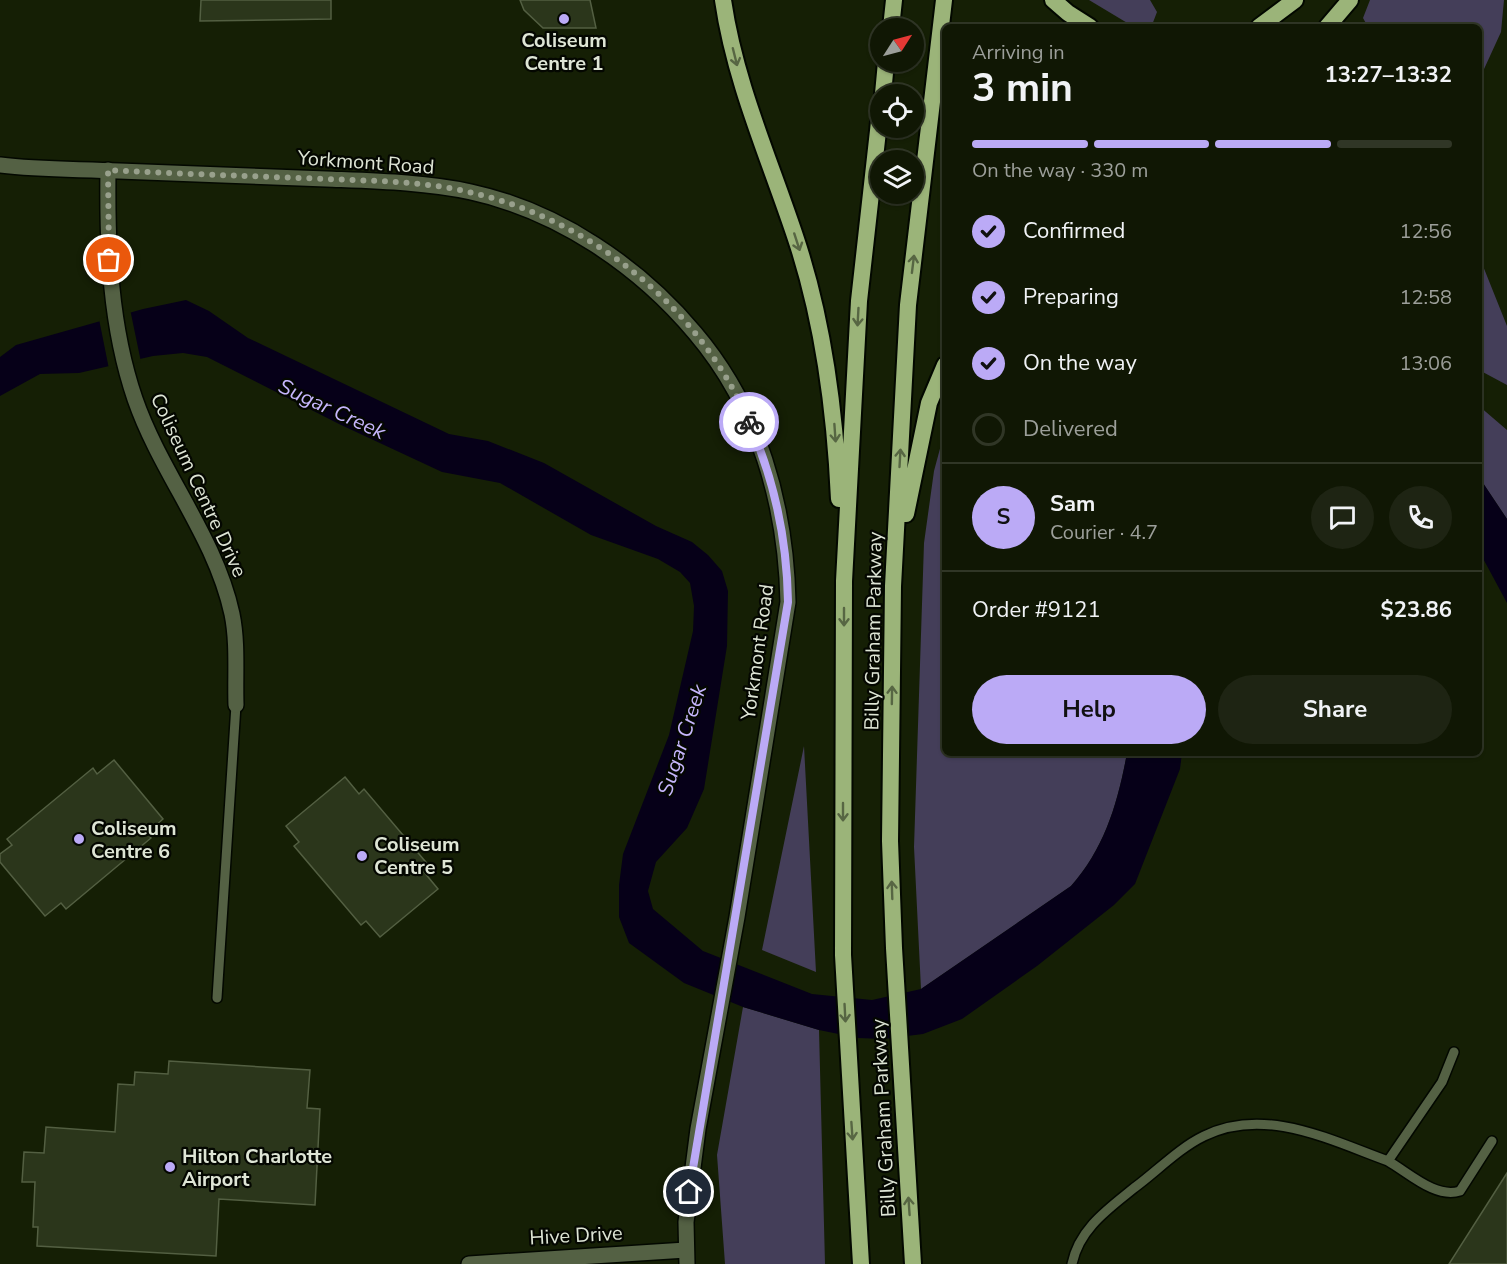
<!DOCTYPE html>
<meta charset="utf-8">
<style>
body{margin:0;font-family:"Nunito Sans",sans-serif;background:#1e2413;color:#f1f3f6;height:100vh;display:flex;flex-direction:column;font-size:22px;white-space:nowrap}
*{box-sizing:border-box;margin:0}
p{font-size:20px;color:#9c9f9a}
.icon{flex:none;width:33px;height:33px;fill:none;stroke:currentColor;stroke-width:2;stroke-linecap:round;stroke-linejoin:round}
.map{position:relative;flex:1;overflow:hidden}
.drawer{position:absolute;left:942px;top:24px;width:540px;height:732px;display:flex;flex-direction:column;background:#101704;border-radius:9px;box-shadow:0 2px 4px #0004,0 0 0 2px #303626}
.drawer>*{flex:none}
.needle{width:39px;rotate:54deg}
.fabs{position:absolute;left:870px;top:18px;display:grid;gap:12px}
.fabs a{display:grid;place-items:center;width:54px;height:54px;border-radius:50%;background:#101704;box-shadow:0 2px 4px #0004,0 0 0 2px #303626;font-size:30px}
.pin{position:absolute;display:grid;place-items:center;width:51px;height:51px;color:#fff;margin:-26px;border:3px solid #fff;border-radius:50%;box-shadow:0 2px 6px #0007}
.courier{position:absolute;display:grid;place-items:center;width:60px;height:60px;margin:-30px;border:4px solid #bbaaf6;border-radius:50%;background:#fff;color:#222;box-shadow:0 2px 8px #0007}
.overview em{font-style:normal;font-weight:700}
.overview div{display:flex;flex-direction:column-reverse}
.overview{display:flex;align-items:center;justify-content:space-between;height:102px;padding:0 30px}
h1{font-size:39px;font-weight:700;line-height:45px}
.bar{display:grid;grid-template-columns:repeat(4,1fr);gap:9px 6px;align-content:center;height:72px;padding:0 30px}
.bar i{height:8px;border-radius:4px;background:#303626}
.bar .on{background:#bbaaf6}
.bar p{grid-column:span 4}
.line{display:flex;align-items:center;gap:15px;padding:0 30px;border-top:2px solid #303626}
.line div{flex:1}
.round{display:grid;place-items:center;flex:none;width:63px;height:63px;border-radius:32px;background:#1e2413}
ol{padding:0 30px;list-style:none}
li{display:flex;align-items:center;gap:18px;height:66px}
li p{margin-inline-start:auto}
li .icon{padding:6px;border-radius:50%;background:#bbaaf6;color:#111;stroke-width:4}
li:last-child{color:#9c9f9a}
li i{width:33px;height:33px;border:3px solid #303626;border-radius:50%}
.button{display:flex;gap:12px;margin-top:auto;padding:12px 30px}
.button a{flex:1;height:69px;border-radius:36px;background:#bbaaf6;color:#111;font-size:24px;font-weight:700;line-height:69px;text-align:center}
.button a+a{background:#1e2413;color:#f1f3f6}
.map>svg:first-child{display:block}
.green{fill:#443e59}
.water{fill:#060018}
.pier{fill:#151f05}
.building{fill:#2b361b;stroke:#535f42;stroke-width:1.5}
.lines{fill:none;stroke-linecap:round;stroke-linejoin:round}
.service-casing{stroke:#030800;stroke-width:12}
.minor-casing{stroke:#030800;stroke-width:18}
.tertiary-casing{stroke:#030800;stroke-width:18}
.trunk-casing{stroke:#030800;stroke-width:20}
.service{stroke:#546144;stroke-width:9}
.minor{stroke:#546144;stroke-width:15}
.tertiary{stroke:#546144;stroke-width:15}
.trunk{stroke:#9bb479;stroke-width:16}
.oneway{stroke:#576643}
.done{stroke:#98a08c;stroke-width:6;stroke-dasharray:0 10.8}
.route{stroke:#bbaaf6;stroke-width:8}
.poi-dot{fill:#bbaaf6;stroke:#040701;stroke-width:2}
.labels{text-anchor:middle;stroke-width:4.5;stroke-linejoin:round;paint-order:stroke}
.poi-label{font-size:20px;font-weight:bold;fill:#dee5d5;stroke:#040701;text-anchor:start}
.street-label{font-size:20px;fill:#dee5d5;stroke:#040701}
.water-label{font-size:21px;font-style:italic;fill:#c6b6fc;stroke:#040701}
</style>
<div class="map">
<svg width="1507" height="1264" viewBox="0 0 1507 1264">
<rect width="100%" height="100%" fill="#151f05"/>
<path class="green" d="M 1089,0 L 1150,0 L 1157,12 L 1152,25 L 1134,27 Z
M 1370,0 L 1504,0 L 1501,32 L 1479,80 L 1479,27 L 1368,27 L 1363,18 Z
M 1479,256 L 1507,326 L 1507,385 L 1479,370 Z
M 1479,406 L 1507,430 L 1507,519 L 1479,477 Z
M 945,430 L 945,753 L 1127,753 C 1118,802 1105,848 1071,886 L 921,989 L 914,847 L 924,543 L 934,471 Z
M 804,746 L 816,972 L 762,950 Z
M 743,1007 L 819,1030 L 825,1264 L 725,1264 L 717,1155 Z"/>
<path class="water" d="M 186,300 L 209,311 L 248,338 L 449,434 L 488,441 L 544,463 L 656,526 L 692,542 L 708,555 L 722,571 L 728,591 L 727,646 L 704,789 L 687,828 L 656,862 L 648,891 L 653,909 L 703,951 L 812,994 L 872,1000 L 921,989 L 1071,886 C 1105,848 1118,802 1127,753 L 1182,753 L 1180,769 L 1135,884 L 1114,905 L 1037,966 L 962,1019 L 923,1034 L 883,1039 L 858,1038 L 819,1030 L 743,1007 L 684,983 L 629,943 L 619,917 L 619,885 L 623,854 L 669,735 L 693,631 L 694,606 L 690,583 L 680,572 L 658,559 L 591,535 L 500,483 L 442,472 L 339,424 L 207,357 L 183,353 L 153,356 L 79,373 L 40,374 L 0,396 L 0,357 L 16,345 L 143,309 Z
M 1479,477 L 1507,519 L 1507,603 L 1479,551 Z"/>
<path class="pier" d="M 130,309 L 141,362 L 109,369 L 99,319 Z"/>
<path class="building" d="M 201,0 L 331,0 L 331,19 L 200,21 Z
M 520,0 L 590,0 L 596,28 L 543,28 L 524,10 Z
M 114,760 L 163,819 L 147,833 L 151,838 L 66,909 L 61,903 L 45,916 L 0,862 L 0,854 L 12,845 L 7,839 L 93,768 L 97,774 Z
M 345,777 L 359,794 L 364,789 L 430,867 L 424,872 L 438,889 L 380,937 L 366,921 L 361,925 L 294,846 L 299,842 L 286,826 Z
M 169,1061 L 310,1070 L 307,1108 L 320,1109 L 315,1205 L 219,1199 L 216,1256 L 37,1246 L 38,1227 L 33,1227 L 35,1182 L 22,1182 L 24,1152 L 44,1153 L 46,1127 L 115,1132 L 118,1084 L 134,1085 L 135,1072 L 168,1074 Z
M 1507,1173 L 1507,1264 L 1449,1264 Z"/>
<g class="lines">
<g class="service-casing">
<path id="service" d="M 217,998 L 236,705
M 1388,1161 C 1409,1173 1436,1199 1460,1191 L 1492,1141
M 1072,1264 C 1079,1229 1108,1209 1134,1188 C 1156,1172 1179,1148 1204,1136 C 1265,1106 1330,1140 1388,1161 L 1442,1082 L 1454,1052"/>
</g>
<g class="minor-casing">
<path id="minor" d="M 108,170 C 107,247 110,326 135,399 C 161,474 215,536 232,614 C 238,643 235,675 236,705
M 469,1264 L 686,1250"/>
</g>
<g class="tertiary-casing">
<path id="tertiary" d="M 0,165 C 39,170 80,169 119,171 C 188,174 257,176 326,179 C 374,181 424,182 471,192 C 558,211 639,266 695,333 C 759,408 786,506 788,602 L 737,917 L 698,1129 L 686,1222 L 687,1264"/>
</g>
<g class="trunk-casing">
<path id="trunk" d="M 723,0 C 735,83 770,160 796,239 C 824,323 835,411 839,499
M 1053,0 L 1068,13 L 1090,27
M 1259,27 L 1295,0
M 1327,27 L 1350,0
M 891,28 L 894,0
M 883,94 L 886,62
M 906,514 L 929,403 L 945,365
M 861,1264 L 843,955 L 844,581 L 859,301 L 880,113
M 913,1264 L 894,948 L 890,841 L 893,586 L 908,305 L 944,0"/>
</g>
<use href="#service" class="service"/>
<use href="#minor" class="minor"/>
<use href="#tertiary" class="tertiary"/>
<use href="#trunk" class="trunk"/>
</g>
<defs><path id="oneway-shaft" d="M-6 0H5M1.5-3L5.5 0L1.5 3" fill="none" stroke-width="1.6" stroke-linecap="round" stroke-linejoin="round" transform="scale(1.5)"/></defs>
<g class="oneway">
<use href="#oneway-shaft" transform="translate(735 57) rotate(76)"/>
<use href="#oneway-shaft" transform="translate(797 242) rotate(72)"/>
<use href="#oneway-shaft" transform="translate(913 264) rotate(-83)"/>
<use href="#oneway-shaft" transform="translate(858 317) rotate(93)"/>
<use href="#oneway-shaft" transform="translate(835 433) rotate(86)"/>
<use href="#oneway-shaft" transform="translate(900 458) rotate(-87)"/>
<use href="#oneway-shaft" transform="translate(844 617) rotate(90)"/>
<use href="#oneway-shaft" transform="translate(892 695) rotate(-89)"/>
<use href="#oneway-shaft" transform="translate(843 812) rotate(90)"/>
<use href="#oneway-shaft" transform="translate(892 890) rotate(-92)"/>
<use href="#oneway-shaft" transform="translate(845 1013) rotate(87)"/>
<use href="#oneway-shaft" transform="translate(852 1131) rotate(86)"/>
<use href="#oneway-shaft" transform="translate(909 1206) rotate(-94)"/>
</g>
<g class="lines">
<path class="done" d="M 109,260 L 108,170 C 180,174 252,176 325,179 C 374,181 425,181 473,193 C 593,221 701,309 749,422"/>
<path class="route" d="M 689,1192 L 788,602 C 787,538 775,481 749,422"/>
</g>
<g class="poi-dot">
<circle cx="564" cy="19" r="6"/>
<circle cx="79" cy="839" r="6"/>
<circle cx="362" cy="856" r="6"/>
<circle cx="170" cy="1167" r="6"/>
</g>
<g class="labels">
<g class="poi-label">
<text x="564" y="47" text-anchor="middle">Coliseum<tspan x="564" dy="23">Centre 1</tspan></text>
<text x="91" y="835">Coliseum<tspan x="91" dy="23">Centre 6</tspan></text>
<text x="374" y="851">Coliseum<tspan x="374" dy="23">Centre 5</tspan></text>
<text x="182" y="1163">Hilton Charlotte<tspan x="182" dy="23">Airport</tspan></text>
</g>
<g class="street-label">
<text transform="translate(366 162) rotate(4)" y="7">Yorkmont Road</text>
<text transform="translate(199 485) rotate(65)" y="7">Coliseum Centre Drive</text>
<text transform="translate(873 631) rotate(-89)" y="7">Billy Graham Parkway</text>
<text transform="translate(757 652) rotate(-82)" y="7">Yorkmont Road</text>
<text transform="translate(883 1118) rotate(-93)" y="7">Billy Graham Parkway</text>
<text transform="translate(576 1235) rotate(-3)" y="7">Hive Drive</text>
</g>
<g class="water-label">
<text transform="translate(332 409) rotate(25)" y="7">Sugar Creek</text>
<text transform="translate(682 740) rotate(-72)" y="7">Sugar Creek</text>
</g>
</g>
</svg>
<div class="fabs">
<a><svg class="needle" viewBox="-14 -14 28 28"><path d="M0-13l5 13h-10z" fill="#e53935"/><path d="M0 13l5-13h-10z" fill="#9c9f9a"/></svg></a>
<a><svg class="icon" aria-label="locate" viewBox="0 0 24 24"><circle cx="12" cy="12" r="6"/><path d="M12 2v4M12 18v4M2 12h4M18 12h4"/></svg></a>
<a><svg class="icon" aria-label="layers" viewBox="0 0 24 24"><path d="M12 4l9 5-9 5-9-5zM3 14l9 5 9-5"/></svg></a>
</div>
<div class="pin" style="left:109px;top:260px;background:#ea580c"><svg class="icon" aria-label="bag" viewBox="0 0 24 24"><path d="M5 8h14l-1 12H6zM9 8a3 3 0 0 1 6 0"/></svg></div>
<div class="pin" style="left:689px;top:1192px;background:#1f2937"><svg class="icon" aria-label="home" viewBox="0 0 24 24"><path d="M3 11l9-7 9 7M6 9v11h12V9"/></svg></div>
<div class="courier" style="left:749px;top:422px"><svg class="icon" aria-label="bike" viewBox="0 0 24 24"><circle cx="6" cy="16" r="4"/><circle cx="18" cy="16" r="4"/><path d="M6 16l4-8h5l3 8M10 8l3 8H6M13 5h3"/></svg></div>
<section class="drawer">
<div class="overview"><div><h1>3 min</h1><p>Arriving in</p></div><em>13:27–13:32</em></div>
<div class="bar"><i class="on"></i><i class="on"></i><i class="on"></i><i></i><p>On the way · 330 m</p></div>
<ol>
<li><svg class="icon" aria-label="check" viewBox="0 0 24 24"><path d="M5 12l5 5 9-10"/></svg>Confirmed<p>12:56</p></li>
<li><svg class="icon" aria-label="check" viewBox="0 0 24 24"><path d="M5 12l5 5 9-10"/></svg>Preparing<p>12:58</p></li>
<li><svg class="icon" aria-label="check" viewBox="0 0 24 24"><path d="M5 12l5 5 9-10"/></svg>On the way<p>13:06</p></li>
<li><i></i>Delivered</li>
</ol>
<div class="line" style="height:108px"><b class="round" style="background:#bbaaf6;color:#111">S</b><div><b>Sam</b><p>Courier · 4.7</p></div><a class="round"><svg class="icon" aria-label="chat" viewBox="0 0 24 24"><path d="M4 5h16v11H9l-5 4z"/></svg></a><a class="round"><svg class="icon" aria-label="phone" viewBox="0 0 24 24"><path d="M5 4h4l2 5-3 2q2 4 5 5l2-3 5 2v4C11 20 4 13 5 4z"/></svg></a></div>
<div class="line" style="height:78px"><div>Order #9121</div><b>$23.86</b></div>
<div class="button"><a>Help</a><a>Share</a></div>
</section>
</div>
